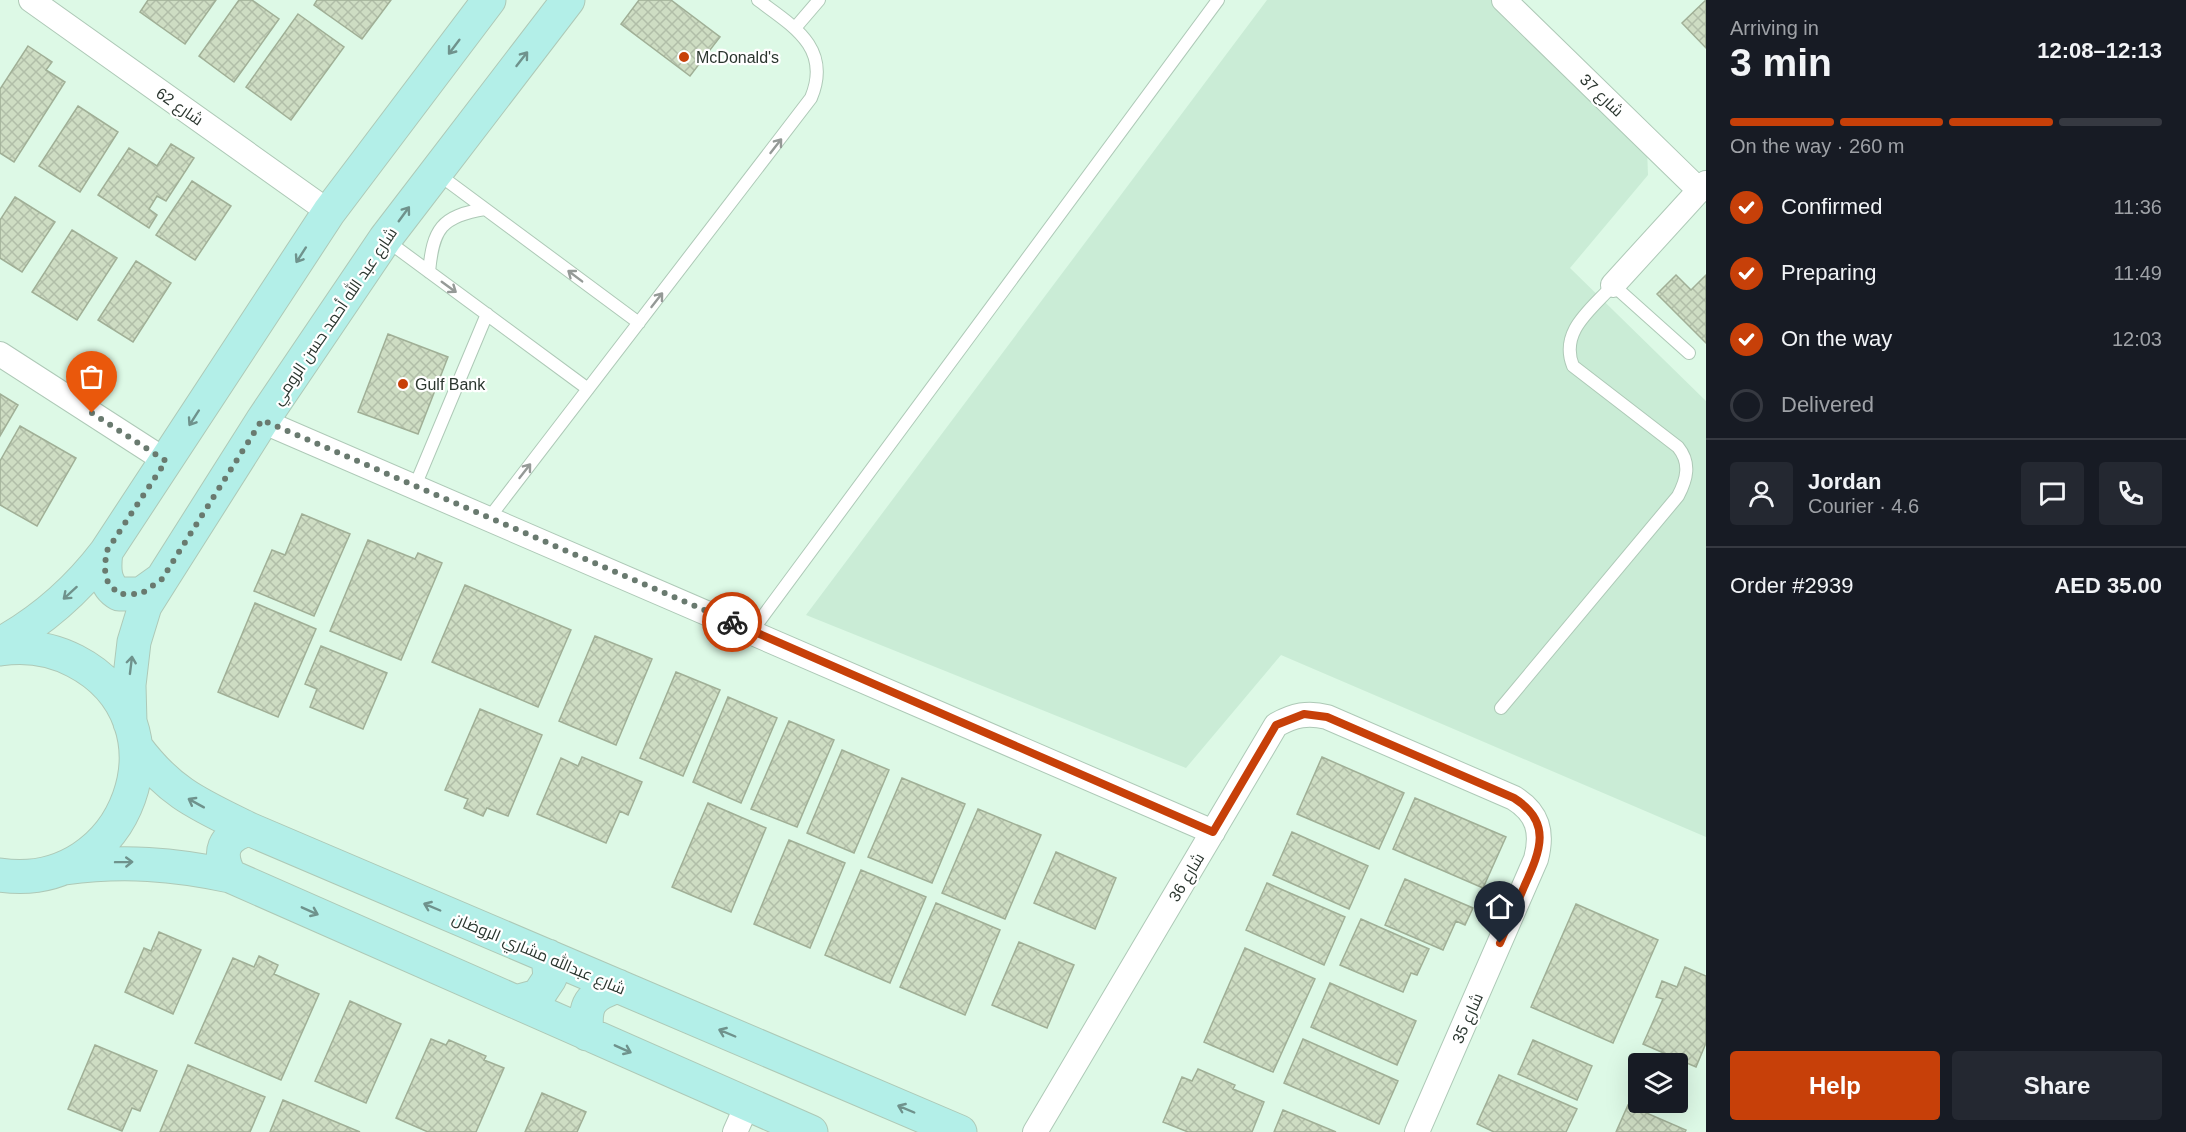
<!DOCTYPE html>
<meta charset="utf-8">
<style>
body{margin:0;font-family:Helvetica,Cairo,sans-serif;background:#242831;color:#f1f3f6;height:100vh;display:flex;flex-direction:column;font-size:22px;white-space:nowrap}
*{box-sizing:border-box;margin:0}
p{font-size:20px;color:#9ea1a6}
.icon{flex:none;width:33px;height:33px;fill:none;stroke:currentColor;stroke-width:2;stroke-linecap:round;stroke-linejoin:round}
.map{position:relative;flex:1;overflow:hidden}
.details{display:flex;flex-direction:column;background:#171b24;width:480px}
.details>*{flex:none}
.controls{position:absolute;left:1628px;top:1053px;display:grid;gap:12px}
.controls a{display:grid;place-items:center;width:60px;height:60px;border-radius:6px;background:#171b24;box-shadow:0 6px 24px #0002;font-size:30px}
.pin{position:absolute;display:grid;place-items:center;width:51px;height:51px;color:#fff;margin:-62px -26px;border-radius:50% 50% 50% 0;rotate:-45deg;box-shadow:0 0 6px #0007}
.pin .icon{rotate:45deg}
.courier{position:absolute;display:grid;place-items:center;width:60px;height:60px;margin:-30px;border:4px solid #c74009;border-radius:50%;background:#fff;color:#222;box-shadow:0 2px 8px #0007}
.overview em{font-style:normal;font-weight:600}
.overview div{display:flex;flex-direction:column-reverse}
.overview{display:flex;align-items:center;justify-content:space-between;height:102px;padding:0 24px}
h1{font-size:39px;font-weight:600;line-height:45px}
.bar{display:grid;grid-template-columns:repeat(4,1fr);gap:9px 6px;align-content:center;height:72px;padding:0 24px}
.bar i{height:8px;border-radius:4px;background:#363941}
.bar .selected{background:#c74009}
.bar p{grid-column:span 4}
.line{display:flex;align-items:center;gap:15px;padding:0 24px;border-top:2px solid #363941}
.line div{flex:1}
.round{display:grid;place-items:center;flex:none;width:63px;height:63px;border-radius:6px;background:#242831}
ol{padding:0 24px;list-style:none}
li{display:flex;align-items:center;gap:18px;height:66px}
li p{margin-inline-start:auto}
li .icon{padding:6px;border-radius:50%;background:#c74009;color:#fff;stroke-width:4}
li:last-child{color:#9ea1a6}
li i{width:33px;height:33px;border:3px solid #363941;border-radius:50%}
.primary-button{display:flex;gap:12px;margin-top:auto;padding:12px 24px}
.primary-button a{flex:1;height:69px;border-radius:6px;background:#c74009;color:#fff;font-size:24px;font-weight:600;line-height:69px;text-align:center}
.primary-button a+a{background:#242831;color:#f1f3f6}
main{display:flex;flex:1;min-height:0}
.map>svg:first-child{display:block}
.built{fill:#caecd6}
.building{fill:url(#building-cross-hatch);stroke:#a0af96;stroke-width:1.5}
.lines{fill:none;stroke-linecap:round;stroke-linejoin:round}
.lane-casing{stroke:#aec9b7;stroke-width:14}
.street-casing{stroke:#aec9b7;stroke-width:26}
.secondary-casing{stroke:#aec9b7;stroke-width:35}
.lane{stroke:#fff;stroke-width:12}
.street{stroke:#fff;stroke-width:24}
.secondary{stroke:#b3efe8;stroke-width:33}
.oneway{stroke:#6f928c}
.oneway2{stroke:#959a97}
.done{stroke:#697a6f;stroke-width:6;stroke-dasharray:0 10.8}
.route{stroke:#c74009;stroke-width:8}
.poi-dot{fill:#c74009;stroke:#fff;stroke-width:2}
.labels{text-anchor:middle;stroke-width:4.5;stroke-linejoin:round;paint-order:stroke}
.poi-label{font-size:16px;fill:#2b362f;stroke:#fff;text-anchor:start}
.street-label{font-size:16px;fill:#2b362f;stroke:#fff}
</style>
<main>
<div class="map">
<svg width="1706" height="1132" viewBox="0 0 1706 1132">
<defs>
<pattern id="building-cross-hatch" width="8" height="8" patternUnits="userSpaceOnUse" patternTransform="scale(1.5)"><rect width="8" height="8" fill="#ceddc3"/><path d="M0 0l8 8M0 8l8-8" fill="none" stroke="#b1bea8"/></pattern>
</defs>
<rect width="100%" height="100%" fill="#ddf9e6"/>
<path class="built" d="M 1267,0 L 1499,0 L 1647,149 L 1648,175 L 1570,268 L 1706,401 L 1706,837 L 1281,655 L 1186,768 L 806,615 Z"/>
<path class="building" d="M 148,0 L 216,0 L 185,44 L 140,12 Z
M 239,0 L 252,0 L 279,19 L 234,82 L 199,56 Z
M 317,0 L 391,0 L 362,39 L 314,5 Z
M 639,0 L 671,0 L 720,37 L 690,76 L 621,24 Z
M 1706,0 L 1706,48 L 1682,23 Z
M 298,14 L 344,47 L 291,120 L 246,87 Z
M 28,46 L 52,62 L 46,70 L 65,82 L 14,162 L 0,153 L 0,89 Z
M 78,106 L 118,132 L 80,192 L 39,166 Z
M 171,144 L 194,158 L 166,201 L 157,196 L 149,209 L 157,215 L 149,228 L 98,195 L 129,148 L 157,166 Z
M 192,181 L 231,206 L 195,260 L 156,235 Z
M 15,197 L 55,222 L 22,272 L 0,258 L 0,220 Z
M 72,230 L 117,258 L 77,320 L 32,292 Z
M 136,261 L 171,283 L 133,342 L 98,320 Z
M 1676,275 L 1691,290 L 1706,275 L 1706,343 L 1657,294 Z
M 388,334 L 448,357 L 418,434 L 358,412 Z
M 0,394 L 18,405 L 0,436 Z
M 20,426 L 76,458 L 37,526 L 0,505 L 0,461 Z
M 302,514 L 350,534 L 314,616 L 254,591 L 272,550 L 285,555 Z
M 368,540 L 415,559 L 418,553 L 442,563 L 401,660 L 330,631 Z
M 465,585 L 571,630 L 538,707 L 432,662 Z
M 255,603 L 316,629 L 278,717 L 218,692 Z
M 595,636 L 652,659 L 616,745 L 559,721 Z
M 321,646 L 387,673 L 363,729 L 310,707 L 317,689 L 305,684 Z
M 676,672 L 720,690 L 683,776 L 640,758 Z
M 728,697 L 777,718 L 741,803 L 693,782 Z
M 480,709 L 542,735 L 508,816 L 487,808 L 483,816 L 464,808 L 468,799 L 445,790 Z
M 789,721 L 834,740 L 797,827 L 751,809 Z
M 842,750 L 889,770 L 854,853 L 807,833 Z
M 582,757 L 642,782 L 628,815 L 620,811 L 606,843 L 537,814 L 561,758 L 578,766 Z
M 1322,757 L 1404,793 L 1379,849 L 1297,814 Z
M 902,778 L 965,804 L 932,883 L 868,857 Z
M 1415,798 L 1506,837 L 1483,888 L 1393,849 Z
M 708,803 L 766,828 L 731,912 L 672,887 Z
M 978,809 L 1041,835 L 1005,919 L 942,893 Z
M 1292,832 L 1368,866 L 1349,909 L 1273,875 Z
M 789,840 L 845,863 L 810,948 L 754,924 Z
M 1056,852 L 1116,878 L 1095,929 L 1034,903 Z
M 861,870 L 926,897 L 890,983 L 825,955 Z
M 1405,879 L 1473,908 L 1465,925 L 1456,921 L 1443,950 L 1385,925 Z
M 1267,883 L 1345,917 L 1324,965 L 1246,930 Z
M 936,903 L 1000,930 L 965,1015 L 900,987 Z
M 1576,904 L 1658,940 L 1613,1043 L 1531,1007 Z
M 1361,919 L 1429,949 L 1417,975 L 1411,973 L 1403,992 L 1340,965 Z
M 159,932 L 201,950 L 173,1014 L 125,992 L 144,948 L 151,951 Z
M 1019,942 L 1074,965 L 1047,1028 L 992,1005 Z
M 1245,948 L 1315,979 L 1273,1072 L 1204,1042 Z
M 259,956 L 278,965 L 274,974 L 319,994 L 281,1080 L 195,1043 L 233,958 L 254,967 Z
M 1685,967 L 1706,976 L 1706,1043 L 1696,1067 L 1643,1044 L 1663,999 L 1656,997 L 1662,981 L 1677,987 Z
M 1330,983 L 1416,1021 L 1397,1065 L 1311,1027 Z
M 350,1001 L 401,1024 L 366,1103 L 315,1081 Z
M 431,1039 L 446,1045 L 449,1040 L 486,1056 L 484,1060 L 504,1068 L 476,1132 L 428,1132 L 396,1118 Z
M 1303,1039 L 1398,1081 L 1379,1124 L 1284,1083 Z
M 1533,1040 L 1592,1066 L 1577,1100 L 1518,1074 Z
M 95,1045 L 157,1071 L 140,1111 L 132,1108 L 122,1131 L 68,1109 Z
M 188,1065 L 265,1097 L 250,1132 L 160,1132 Z
M 1198,1069 L 1235,1085 L 1233,1089 L 1264,1102 L 1252,1132 L 1188,1132 L 1163,1122 L 1182,1077 L 1192,1081 Z
M 1499,1075 L 1577,1109 L 1566,1132 L 1494,1132 L 1477,1124 Z
M 542,1093 L 586,1112 L 577,1132 L 525,1132 Z
M 283,1100 L 360,1132 L 270,1132 Z
M 1628,1105 L 1686,1130 L 1685,1132 L 1616,1132 Z
M 1283,1110 L 1336,1132 L 1274,1132 Z"/>
<g class="lines">
<g class="lane-casing">
<path id="lane" d="M 795,28 L 819,0
M 438,174 L 639,323
M 386,240 L 588,389
M 429,272 C 433,229 441,216 485,209
M 415,486 L 487,314
M 489,518 L 811,98 C 832,48 793,26 758,0
M 752,631 L 1218,0
M 1501,708 L 1678,496 C 1687,479 1691,463 1678,447 L 1573,366 C 1559,331 1592,309 1613,285 L 1689,353"/>
</g>
<g class="street-casing">
<path id="street" d="M 31,0 L 329,212
M 1504,0 L 1699,190
M 1613,285 L 1706,183
M 0,354 L 166,461
M 262,421 L 1213,832
M 735,1132 L 747,1105
M 1035,1132 L 1276,725 C 1294,715 1308,712 1327,717 L 1514,798 C 1538,813 1543,832 1536,859 L 1417,1132"/>
</g>
<g class="secondary-casing">
<path id="secondary" d="M 106,552 C 104,567 103,585 119,594 L 141,594 L 162,579
M 0,644 C 42,621 77,590 106,552 L 329,212 L 489,0
M 0,649 C 26,645 52,649 75,661 C 191,721 128,894 0,875
M 130,723 L 129,685 L 134,642 L 145,606 L 162,579 L 262,421 L 385,239 L 568,0
M 136,747 C 170,793 200,805 249,829 L 960,1132
M 65,868 C 123,860 174,864 230,876 L 811,1132
M 230,876 C 217,852 223,837 249,829
M 516,1002 L 538,996 L 550,978 L 548,956
M 587,1034 C 584,1004 589,996 618,986"/>
</g>
<use href="#lane" class="lane"/>
<use href="#street" class="street"/>
<use href="#secondary" class="secondary"/>
</g>
<defs><path id="oneway-shaft" d="M-6 0H5M1.5-3L5.5 0L1.5 3" fill="none" stroke-width="1.6" stroke-linecap="round" stroke-linejoin="round" transform="scale(1.5)"/></defs>
<g class="oneway">
<use href="#oneway-shaft" transform="translate(454 47) rotate(127)"/>
<use href="#oneway-shaft" transform="translate(522 59) rotate(-52)"/>
<use href="#oneway-shaft" transform="translate(404 214) rotate(-54)"/>
<use href="#oneway-shaft" transform="translate(301 255) rotate(123)"/>
<use href="#oneway-shaft" transform="translate(194 418) rotate(123)"/>
<use href="#oneway-shaft" transform="translate(70 593) rotate(138)"/>
<use href="#oneway-shaft" transform="translate(131 665) rotate(-83)"/>
<use href="#oneway-shaft" transform="translate(196 803) rotate(-151)"/>
<use href="#oneway-shaft" transform="translate(124 862) rotate(-1)"/>
<use href="#oneway-shaft" transform="translate(432 907) rotate(-157)"/>
<use href="#oneway-shaft" transform="translate(310 911) rotate(24)"/>
<use href="#oneway-shaft" transform="translate(727 1033) rotate(-157)"/>
<use href="#oneway-shaft" transform="translate(623 1049) rotate(24)"/>
<use href="#oneway-shaft" transform="translate(906 1109) rotate(-157)"/>
</g>
<g class="oneway2">
<use href="#oneway-shaft" transform="translate(776 146) rotate(-52)"/>
<use href="#oneway-shaft" transform="translate(575 276) rotate(-143)"/>
<use href="#oneway-shaft" transform="translate(449 287) rotate(36)"/>
<use href="#oneway-shaft" transform="translate(657 300) rotate(-52)"/>
<use href="#oneway-shaft" transform="translate(525 471) rotate(-52)"/>
</g>
<g class="lines">
<path class="done" d="M 92,413 L 166,461 L 106,552 L 105,570 L 108,583 L 119,594 L 141,594 L 162,579 L 262,420 L 732,622"/>
<path class="route" d="M 732,622 L 1213,832 L 1276,725 L 1304,714 L 1327,717 L 1514,798 C 1554,823 1539,853 1524,887 C 1516,906 1508,924 1500,943"/>
</g>
<g class="poi-dot">
<circle cx="684" cy="57" r="6"/>
<circle cx="403" cy="384" r="6"/>
</g>
<g class="labels">
<g class="poi-label">
<text x="696" y="63">McDonald's</text>
<text x="415" y="390">Gulf Bank</text>
</g>
<g class="street-label">
<text transform="translate(1602 95) rotate(44)" y="6">شارع 37</text>
<text transform="translate(180 106) rotate(35)" y="6">شارع 62</text>
<text transform="translate(334 316) rotate(-56)" y="6">شارع عبد الله أحمد حسن الرومي</text>
<text transform="translate(1186 877) rotate(-59)" y="6">شارع 36</text>
<text transform="translate(539 953) rotate(23)" y="6">شارع عبدالله مشاري الروضان</text>
<text transform="translate(1467 1018) rotate(-66)" y="6">شارع 35</text>
</g>
</g>
</svg>
<div class="controls">
<a><svg class="icon" aria-label="layers" viewBox="0 0 24 24"><path d="M12 4l9 5-9 5-9-5zM3 14l9 5 9-5"/></svg></a>
</div>
<div class="pin" style="left:92px;top:413px;background:#ea580c"><svg class="icon" aria-label="bag" viewBox="0 0 24 24"><path d="M5 8h14l-1 12H6zM9 8a3 3 0 0 1 6 0"/></svg></div>
<div class="pin" style="left:1500px;top:943px;background:#1f2937"><svg class="icon" aria-label="home" viewBox="0 0 24 24"><path d="M3 11l9-7 9 7M6 9v11h12V9"/></svg></div>
<div class="courier" style="left:732px;top:622px"><svg class="icon" aria-label="bike" viewBox="0 0 24 24"><circle cx="6" cy="16" r="4"/><circle cx="18" cy="16" r="4"/><path d="M6 16l4-8h5l3 8M10 8l3 8H6M13 5h3"/></svg></div>
</div>
<section class="details">
<div class="overview"><div><h1>3 min</h1><p>Arriving in</p></div><em>12:08–12:13</em></div>
<div class="bar"><i class="selected"></i><i class="selected"></i><i class="selected"></i><i></i><p>On the way · 260 m</p></div>
<ol>
<li><svg class="icon" aria-label="check" viewBox="0 0 24 24"><path d="M5 12l5 5 9-10"/></svg>Confirmed<p>11:36</p></li>
<li><svg class="icon" aria-label="check" viewBox="0 0 24 24"><path d="M5 12l5 5 9-10"/></svg>Preparing<p>11:49</p></li>
<li><svg class="icon" aria-label="check" viewBox="0 0 24 24"><path d="M5 12l5 5 9-10"/></svg>On the way<p>12:03</p></li>
<li><i></i>Delivered</li>
</ol>
<div class="line" style="height:108px"><a class="round"><svg class="icon" aria-label="person" viewBox="0 0 24 24"><circle cx="12" cy="8" r="4"/><path d="M4 21q1-7 8-7t8 7"/></svg></a><div><b>Jordan</b><p>Courier · 4.6</p></div><a class="round"><svg class="icon" aria-label="chat" viewBox="0 0 24 24"><path d="M4 5h16v11H9l-5 4z"/></svg></a><a class="round"><svg class="icon" aria-label="phone" viewBox="0 0 24 24"><path d="M5 4h4l2 5-3 2q2 4 5 5l2-3 5 2v4C11 20 4 13 5 4z"/></svg></a></div>
<div class="line" style="height:78px"><div>Order #2939</div><b>AED 35.00</b></div>
<div class="primary-button"><a>Help</a><a>Share</a></div>
</section>
</main>
